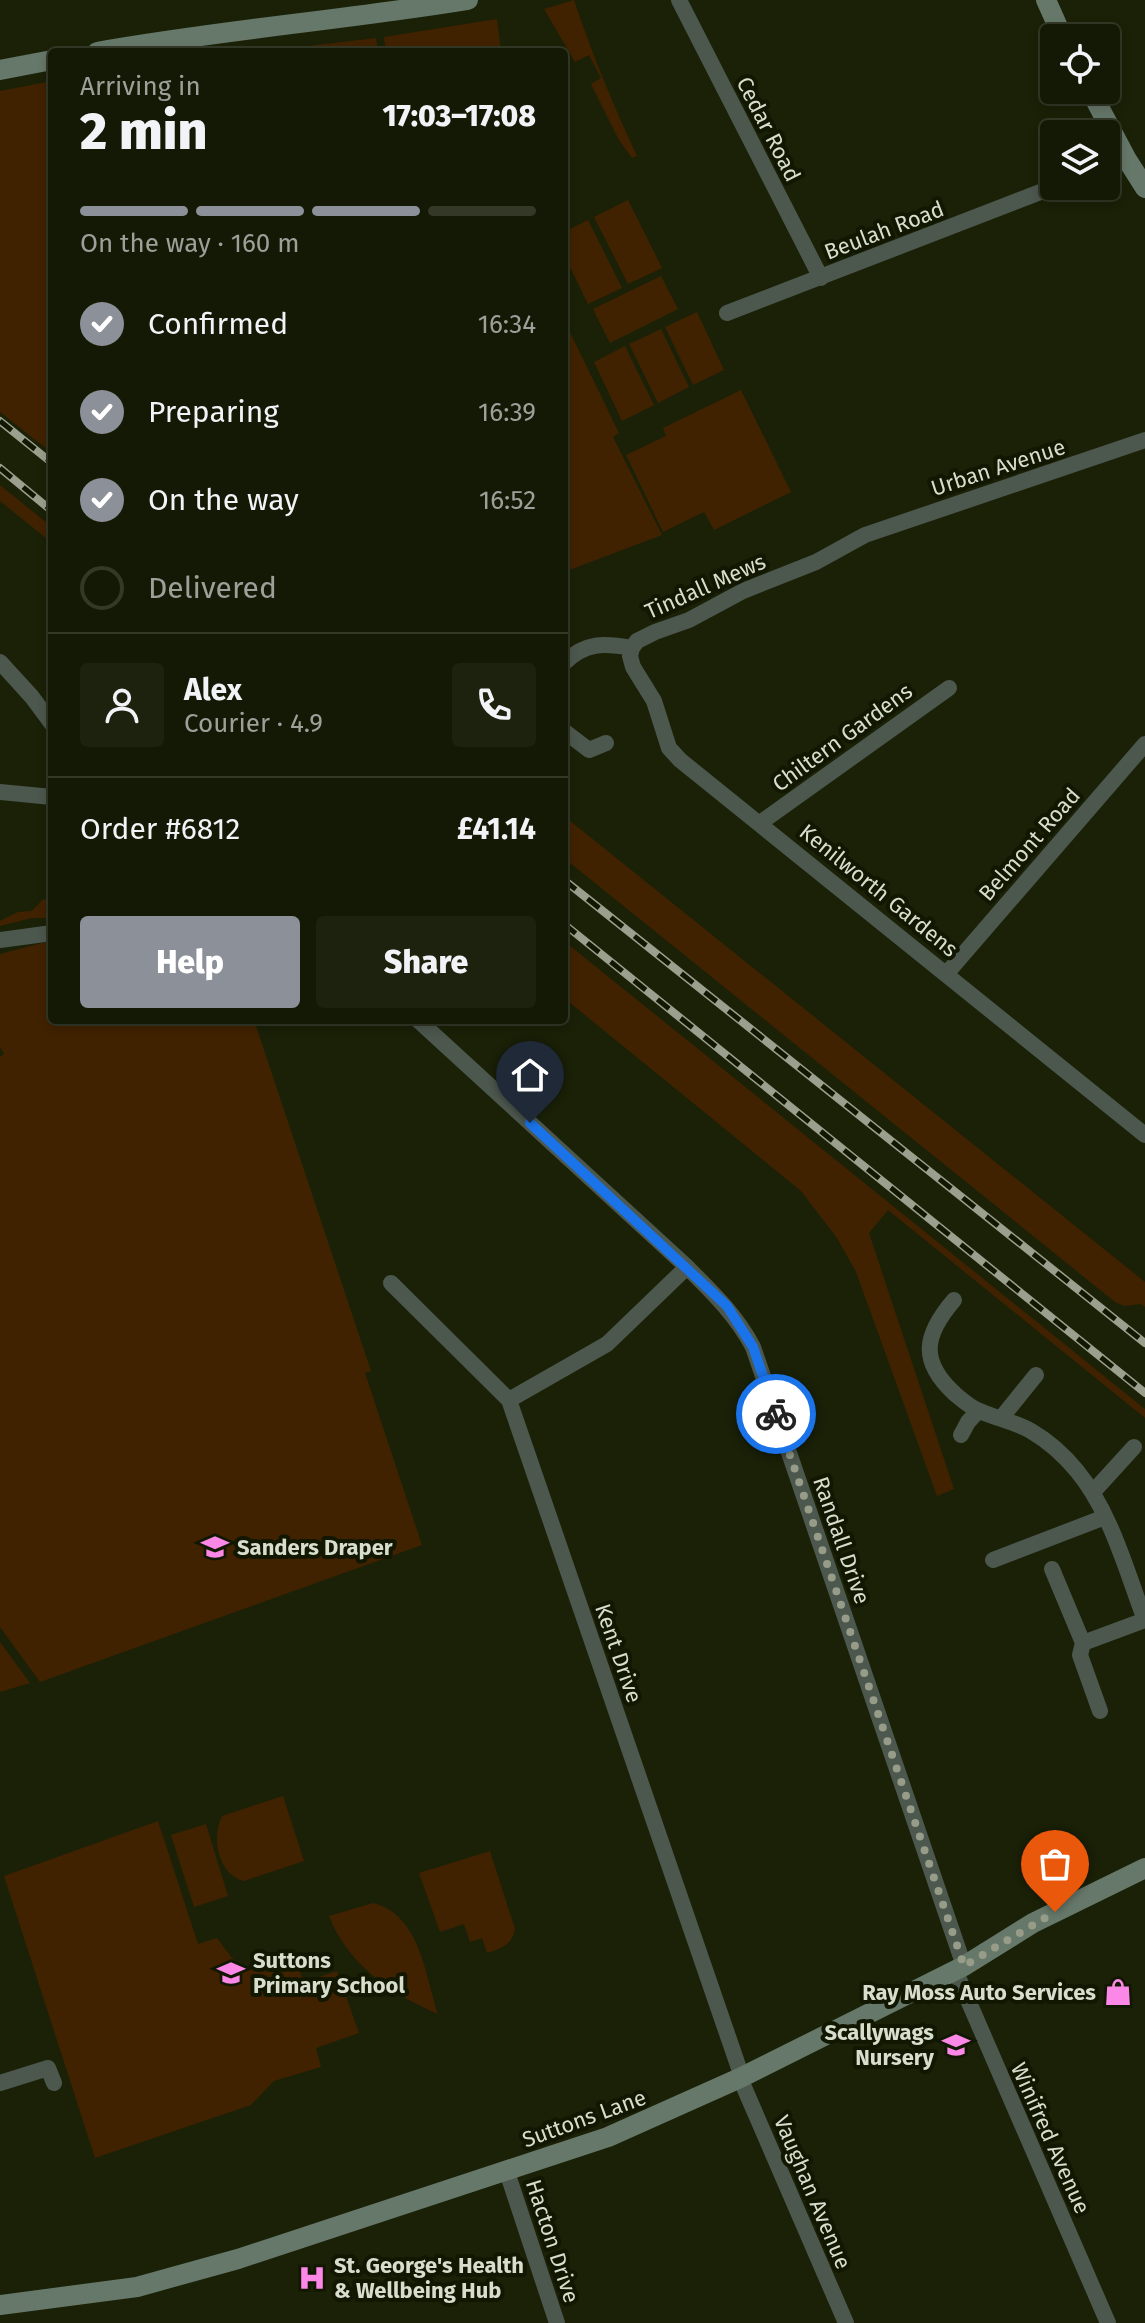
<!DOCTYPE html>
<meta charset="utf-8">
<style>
body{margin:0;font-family:"Fira Sans",sans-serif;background:#1d220f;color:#f1f3f6;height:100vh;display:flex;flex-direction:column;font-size:30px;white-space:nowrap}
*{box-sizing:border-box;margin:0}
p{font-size:26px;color:#9da09a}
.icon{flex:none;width:44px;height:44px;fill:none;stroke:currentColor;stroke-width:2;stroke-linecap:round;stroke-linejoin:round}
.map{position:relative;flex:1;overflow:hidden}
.sheet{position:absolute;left:48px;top:48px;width:520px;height:976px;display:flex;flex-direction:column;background:#141905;border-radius:8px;box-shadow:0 4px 12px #0003,0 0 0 2px #333827}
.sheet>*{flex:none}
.buttons{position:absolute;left:1040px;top:24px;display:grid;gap:16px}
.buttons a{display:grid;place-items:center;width:80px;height:80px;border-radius:8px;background:#141905;box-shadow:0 4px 12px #0003,0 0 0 2px #333827;font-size:40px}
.pin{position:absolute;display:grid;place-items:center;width:68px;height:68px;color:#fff;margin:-82px -34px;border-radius:50% 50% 50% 0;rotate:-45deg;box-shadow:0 0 8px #0007}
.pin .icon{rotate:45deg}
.courier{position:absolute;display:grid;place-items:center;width:80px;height:80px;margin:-40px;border:6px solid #1a73e8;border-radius:50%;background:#fff;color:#222;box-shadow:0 2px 10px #0007}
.headline em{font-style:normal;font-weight:800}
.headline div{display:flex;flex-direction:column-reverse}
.headline{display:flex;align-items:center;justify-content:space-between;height:136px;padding:0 32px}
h1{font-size:52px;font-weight:800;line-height:60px}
.bar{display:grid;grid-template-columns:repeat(4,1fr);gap:12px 8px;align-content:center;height:96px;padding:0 32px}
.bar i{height:10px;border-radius:6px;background:#333827}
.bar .active{background:#8c9099}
.bar p{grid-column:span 4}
.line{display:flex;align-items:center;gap:20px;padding:0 32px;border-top:2px solid #333827}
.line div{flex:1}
.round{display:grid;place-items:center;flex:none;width:84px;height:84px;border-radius:8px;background:#1d220f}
ol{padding:0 32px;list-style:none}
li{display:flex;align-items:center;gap:24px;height:88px}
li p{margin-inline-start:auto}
li .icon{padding:8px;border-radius:50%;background:#8c9099;color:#fff;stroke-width:4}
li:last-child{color:#9da09a}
li i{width:44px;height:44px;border:4px solid #333827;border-radius:50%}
.action{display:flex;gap:16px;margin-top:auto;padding:16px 32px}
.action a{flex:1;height:92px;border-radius:8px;background:#8c9099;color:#fff;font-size:32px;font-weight:800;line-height:92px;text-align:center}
.action a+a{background:#1d220f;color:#f1f3f6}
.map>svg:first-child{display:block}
.green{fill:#402200}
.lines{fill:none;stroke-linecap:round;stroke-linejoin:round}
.street{stroke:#4c574e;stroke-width:16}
.secondary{stroke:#66786a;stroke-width:20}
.rail-casing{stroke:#9aa08d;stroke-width:8}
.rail{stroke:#111701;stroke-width:5;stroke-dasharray:15;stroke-linecap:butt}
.done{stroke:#969c88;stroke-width:8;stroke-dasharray:0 14.4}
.route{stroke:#1a73e8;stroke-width:10}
.labels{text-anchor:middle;stroke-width:8;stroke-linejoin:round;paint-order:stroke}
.street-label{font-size:22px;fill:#d8dece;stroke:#111701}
.poi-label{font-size:22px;font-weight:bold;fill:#d8dece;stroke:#111701;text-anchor:start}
</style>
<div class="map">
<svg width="1145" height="2323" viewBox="0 0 1145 2323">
<rect width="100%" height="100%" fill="#1a2107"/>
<path class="green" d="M 574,0 C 592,54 613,105 637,156 L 632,158 L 619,140 L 591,84 L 601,78 L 589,55 L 575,62 L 544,9 Z
M 497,19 L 501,52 L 386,52 L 384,37 Z
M 376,38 L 378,52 L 266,52 L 266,51 Z
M 52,81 L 52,453 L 0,412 L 0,91 Z
M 628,200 L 662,268 L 628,284 L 594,217 Z
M 588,220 L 622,288 L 588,304 L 564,255 L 564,232 Z
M 661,276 L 678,309 L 610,343 L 593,309 Z
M 697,312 L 724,370 L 693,385 L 665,327 Z
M 568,328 L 619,433 L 613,437 L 662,535 L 564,572 L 564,329 Z
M 661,329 L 689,387 L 658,403 L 629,344 Z
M 625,346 L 654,405 L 622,421 L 594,362 Z
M 741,390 L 791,492 L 714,530 L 704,512 L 663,532 L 626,455 L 666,436 L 663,428 Z
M 0,485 L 52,527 L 52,543 L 0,501 Z
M 564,816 L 1145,1282 L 1145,1307 L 1141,1304 L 1124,1306 L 1115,1302 L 564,858 Z
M 43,899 L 52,902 L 52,918 L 32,918 L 0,926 L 0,921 L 18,912 L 32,911 Z
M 564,941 L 1145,1409 L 1145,1418 L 888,1210 L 869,1233 L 954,1489 L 937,1496 L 856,1272 L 837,1238 L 801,1191 L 564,998 Z
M 42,943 L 52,943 L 52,1020 L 254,1020 L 371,1371 L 365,1373 L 422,1545 L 40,1682 L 0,1627 L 0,1057 L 4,1054 L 0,1047 L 0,954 Z
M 0,1642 L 30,1683 L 0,1692 Z
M 283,1796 L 304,1861 L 244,1881 C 218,1874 211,1838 222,1816 Z
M 158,1821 L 198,1944 L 217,1938 L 241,1970 L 293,1952 L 304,1982 L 337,1971 L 359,2033 L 316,2048 L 321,2067 L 274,2081 L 251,2105 L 95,2158 L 4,1876 Z
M 206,1824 L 228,1896 L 194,1907 L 171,1835 Z
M 490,1851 L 515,1929 C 512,1945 501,1948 487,1953 L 482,1938 L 470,1942 L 464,1924 L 440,1932 L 419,1873 Z
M 373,1903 C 420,1915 425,1974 438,2014 C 392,1994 348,1965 329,1916 Z"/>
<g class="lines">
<path class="street" d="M 679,0 L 821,278
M 1106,166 L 1126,158
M 727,313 L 1056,186
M 632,648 L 630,656 L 633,667 L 654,701 L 669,748 L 680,760 L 1145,1135
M 0,662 L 32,697 L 52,724
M 564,663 C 585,642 604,643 632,648 L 637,641 L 655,632 L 689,620 L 743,591 L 816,562 L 865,535 L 1145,440
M 564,731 L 589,750 L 606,743
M 0,792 L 52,797
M 760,823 L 949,688
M 0,940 L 52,933
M 947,973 L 1145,744
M 418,1020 L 687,1267 C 713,1293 736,1315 753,1347 L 964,1966
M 391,1283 L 509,1400 L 742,2077
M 954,1300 C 924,1335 919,1361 955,1394 C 962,1400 971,1408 980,1411 C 997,1419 1013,1421 1031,1431 C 1048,1441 1064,1455 1077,1471 C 1111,1512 1126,1570 1145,1620
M 509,1400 L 607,1344 L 687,1267
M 1002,1417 L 1036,1375
M 961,1435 L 968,1422 L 978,1411
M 1093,1492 L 1134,1447
M 993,1560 L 1105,1517
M 1052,1569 L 1083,1643 L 1080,1655 L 1100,1711
M 1083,1643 L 1145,1620
M 955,1970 L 1108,2323
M 740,2078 L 846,2323
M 0,2083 L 48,2068 L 54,2083
M 507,2172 L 557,2323"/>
<path class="secondary" d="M 1046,0 L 1063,38
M 97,52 C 220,30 345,20 468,0
M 0,70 L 52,60
M 1090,90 L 1126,158 L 1145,188
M 0,2305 L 137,2287 L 238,2259 L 608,2137 L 740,2078 L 964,1966 L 1033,1923 L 1145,1868"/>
<g class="rail-casing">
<path id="rail" d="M 0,421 L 52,463
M 0,468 L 52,511
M 564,880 L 1145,1343
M 564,924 L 1145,1393"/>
</g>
<use href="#rail" class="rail"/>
</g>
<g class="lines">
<path class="done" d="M 776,1414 L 964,1966 L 1055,1912"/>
<path class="route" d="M 530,1123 L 727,1306 L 753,1347 L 776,1414"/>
</g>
<defs>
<g id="school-bare" transform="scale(2.16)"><path d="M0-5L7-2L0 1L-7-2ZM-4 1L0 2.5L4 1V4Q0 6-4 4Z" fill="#fb87e6" stroke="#111701" stroke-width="2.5" paint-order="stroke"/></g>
<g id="shop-bare" transform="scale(2.16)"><path d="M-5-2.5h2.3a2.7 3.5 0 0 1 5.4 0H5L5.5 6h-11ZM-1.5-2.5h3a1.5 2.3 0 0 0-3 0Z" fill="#fb87e6" stroke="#111701" stroke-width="2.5" paint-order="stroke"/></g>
<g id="hospital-bare" transform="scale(2.16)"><path d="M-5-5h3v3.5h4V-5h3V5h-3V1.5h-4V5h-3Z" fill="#fb87e6" stroke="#111701" stroke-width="2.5" paint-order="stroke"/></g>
</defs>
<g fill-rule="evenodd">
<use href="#school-bare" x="215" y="1547"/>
<use href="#school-bare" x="231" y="1973"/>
<use href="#shop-bare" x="1118" y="1992"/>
<use href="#school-bare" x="956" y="2045"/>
<use href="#hospital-bare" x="312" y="2278"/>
</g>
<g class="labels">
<g class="street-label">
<text transform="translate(769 129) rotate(63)" y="8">Cedar Road</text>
<text transform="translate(884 230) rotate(-21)" y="8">Beulah Road</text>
<text transform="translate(998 467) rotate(-18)" y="8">Urban Avenue</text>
<text transform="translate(705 586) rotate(-24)" y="8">Tindall Mews</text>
<text transform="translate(842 737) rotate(-36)" y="8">Chiltern Gardens</text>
<text transform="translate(1029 844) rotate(-49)" y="8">Belmont Road</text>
<text transform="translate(879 890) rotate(39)" y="8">Kenilworth Gardens</text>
<text transform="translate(842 1540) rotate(71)" y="8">Randall Drive</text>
<text transform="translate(619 1653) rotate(71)" y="8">Kent Drive</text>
<text transform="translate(584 2118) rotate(-20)" y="8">Suttons Lane</text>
<text transform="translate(1051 2138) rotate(66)" y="8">Winifred Avenue</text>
<text transform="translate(813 2192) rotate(67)" y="8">Vaughan Avenue</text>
<text transform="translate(553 2241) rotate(72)" y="8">Hacton Drive</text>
</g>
<g class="poi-label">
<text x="237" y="1555">Sanders Draper</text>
<text x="253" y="1968">Suttons<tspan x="253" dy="25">Primary School</tspan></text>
<text x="1096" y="2000" text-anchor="end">Ray Moss Auto Services</text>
<text x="934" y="2040" text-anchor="end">Scallywags<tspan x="934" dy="25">Nursery</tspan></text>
<text x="334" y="2273">St. George's Health<tspan x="334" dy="25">&amp; Wellbeing Hub</tspan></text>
</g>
</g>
</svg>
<div class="buttons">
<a><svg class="icon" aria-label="locate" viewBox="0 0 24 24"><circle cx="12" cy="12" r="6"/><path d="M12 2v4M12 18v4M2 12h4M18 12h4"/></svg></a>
<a><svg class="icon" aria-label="layers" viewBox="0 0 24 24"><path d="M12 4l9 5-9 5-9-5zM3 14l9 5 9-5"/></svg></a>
</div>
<div class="pin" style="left:1055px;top:1912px;background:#ea580c"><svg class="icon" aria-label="bag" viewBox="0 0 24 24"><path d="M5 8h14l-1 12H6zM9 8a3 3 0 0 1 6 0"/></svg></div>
<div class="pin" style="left:530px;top:1123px;background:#1f2937"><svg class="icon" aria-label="home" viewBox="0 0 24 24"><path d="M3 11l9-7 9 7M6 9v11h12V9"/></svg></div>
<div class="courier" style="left:776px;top:1414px"><svg class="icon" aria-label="bike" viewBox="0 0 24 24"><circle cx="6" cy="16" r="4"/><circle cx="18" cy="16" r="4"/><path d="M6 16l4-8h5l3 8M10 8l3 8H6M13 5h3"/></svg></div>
<section class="sheet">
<div class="headline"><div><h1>2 min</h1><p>Arriving in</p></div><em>17:03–17:08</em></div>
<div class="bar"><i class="active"></i><i class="active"></i><i class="active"></i><i></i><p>On the way · 160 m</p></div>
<ol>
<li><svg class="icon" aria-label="check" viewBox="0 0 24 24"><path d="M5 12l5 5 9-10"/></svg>Confirmed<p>16:34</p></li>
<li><svg class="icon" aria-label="check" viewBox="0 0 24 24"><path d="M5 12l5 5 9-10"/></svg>Preparing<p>16:39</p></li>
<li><svg class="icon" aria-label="check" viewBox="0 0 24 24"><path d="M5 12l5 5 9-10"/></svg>On the way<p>16:52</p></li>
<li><i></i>Delivered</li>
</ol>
<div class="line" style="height:144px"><a class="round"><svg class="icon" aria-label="person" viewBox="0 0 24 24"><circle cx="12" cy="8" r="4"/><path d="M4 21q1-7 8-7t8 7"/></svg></a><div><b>Alex</b><p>Courier · 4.9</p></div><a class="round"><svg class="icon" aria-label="phone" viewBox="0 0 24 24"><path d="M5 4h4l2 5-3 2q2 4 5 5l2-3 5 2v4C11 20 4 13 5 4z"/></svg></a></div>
<div class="line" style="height:104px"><div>Order #6812</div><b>£41.14</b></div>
<div class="action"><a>Help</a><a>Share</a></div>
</section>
</div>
